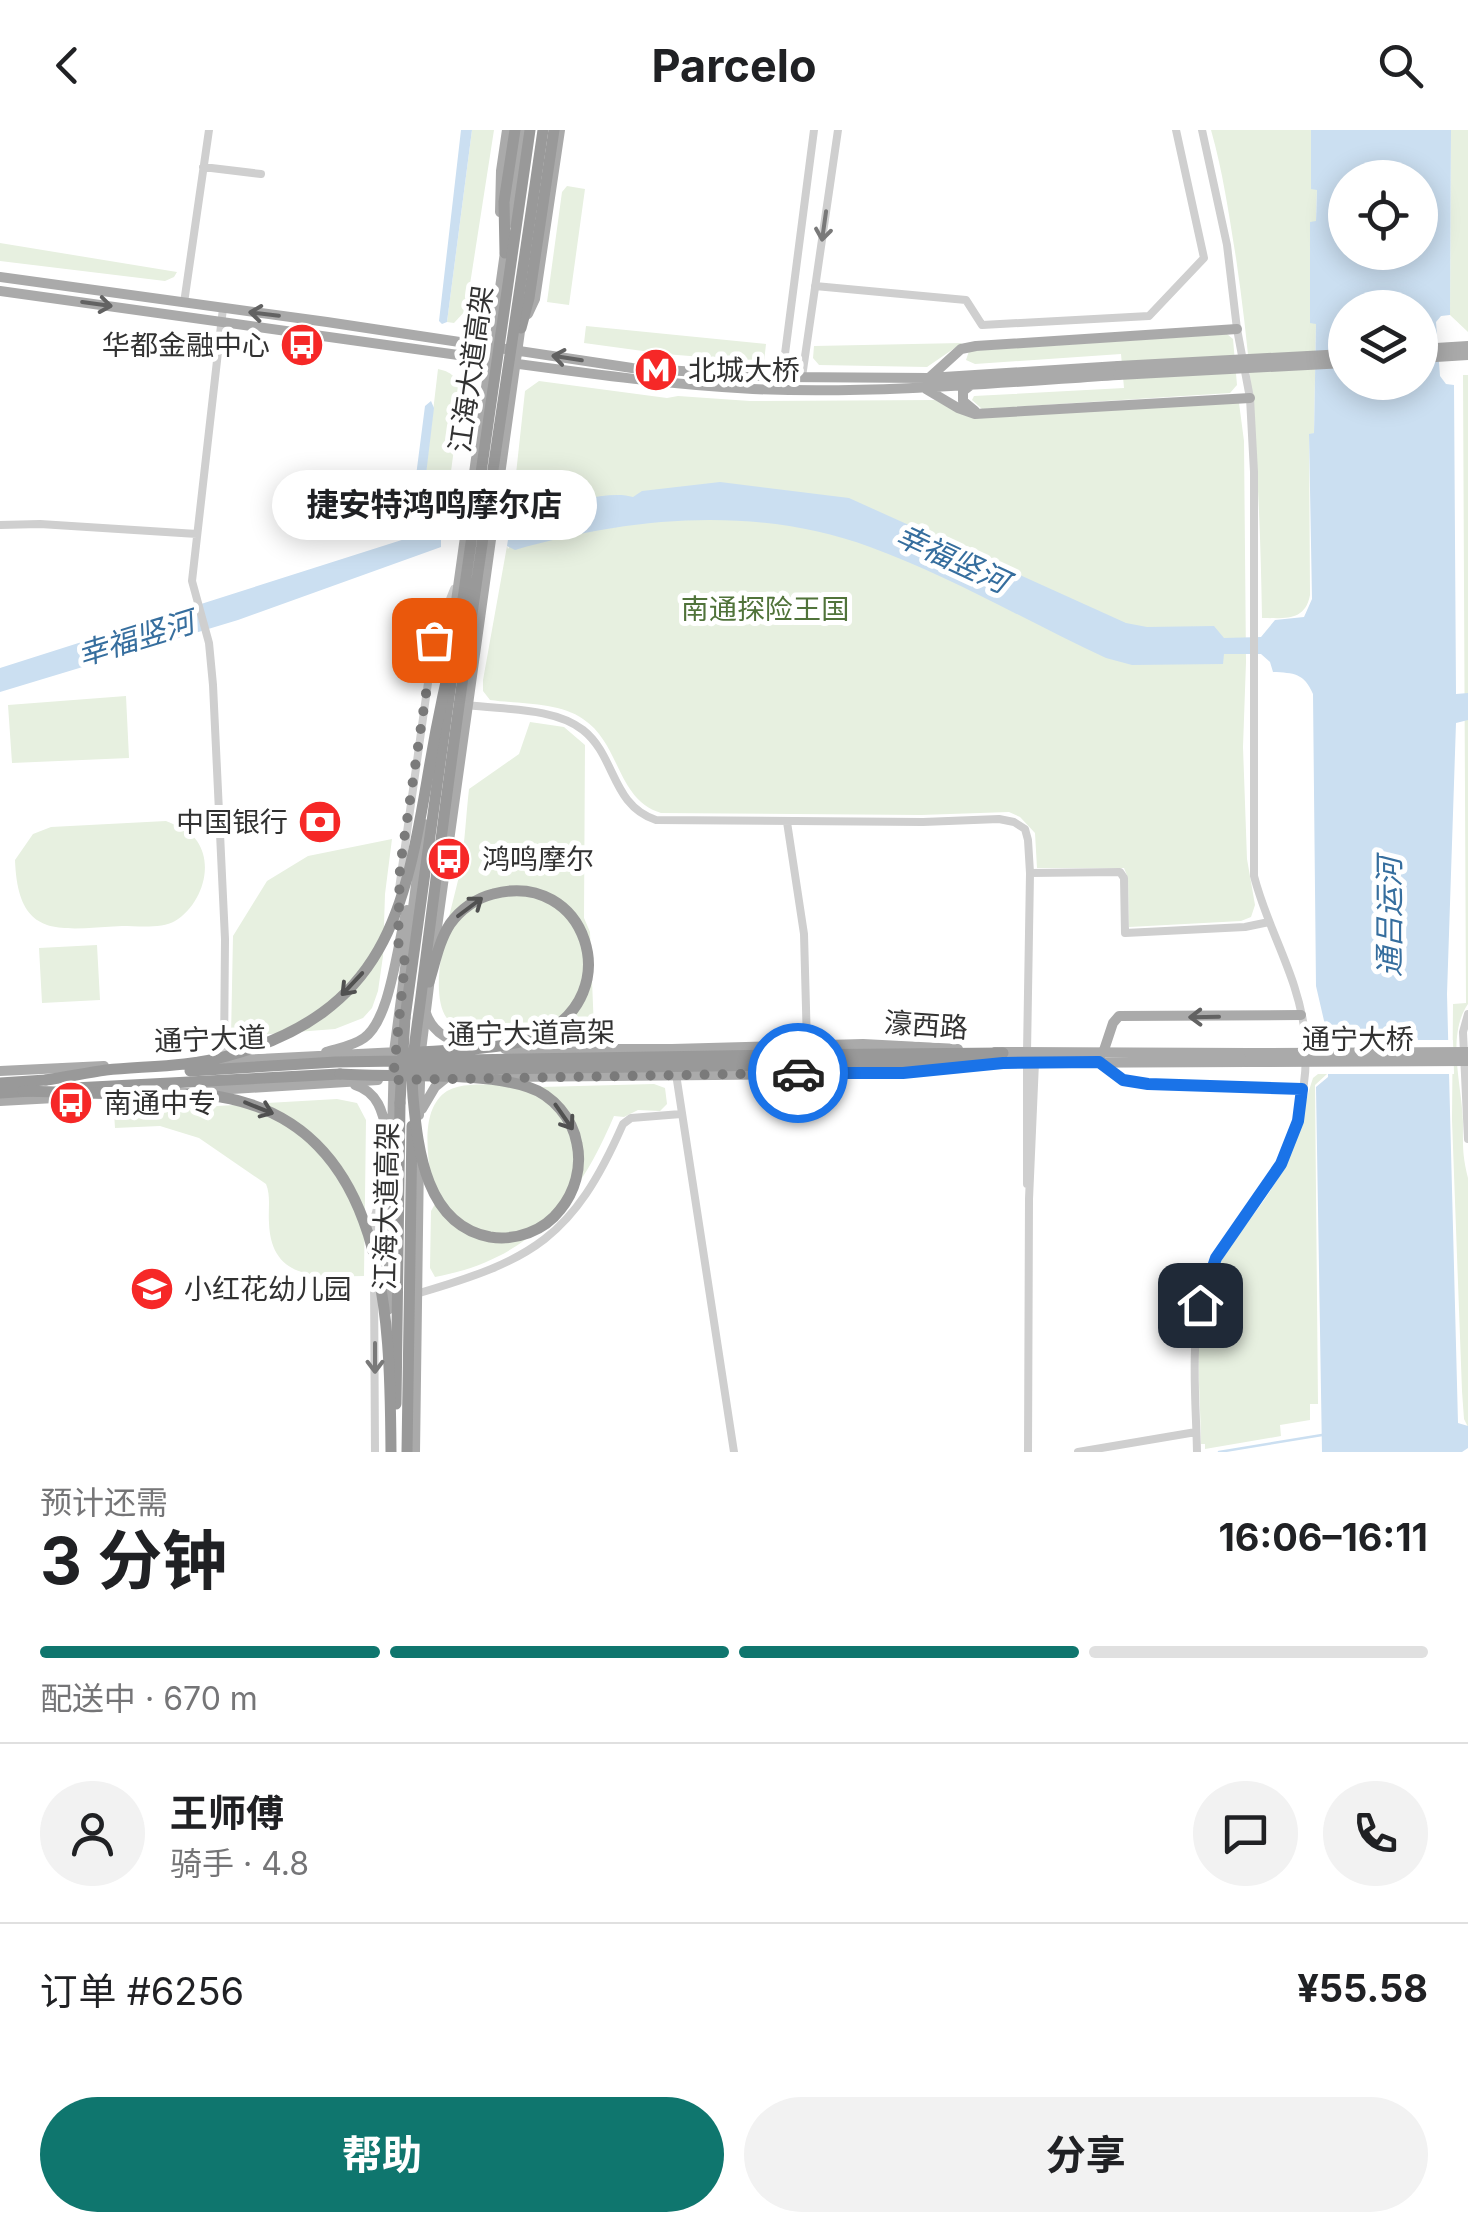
<!DOCTYPE html>
<html lang="zh">
<meta charset="utf-8">
<style>
body{margin:0;font-family:Inter,"Noto Sans SC",sans-serif;background:#f2f2f2;color:#202124;height:100vh;display:flex;flex-direction:column;font-size:38px;white-space:nowrap}
*{box-sizing:border-box;margin:0}
p{font-size:32px;color:#757577}
.icon{flex:none;width:55px;height:55px;fill:none;stroke:currentColor;stroke-width:2;stroke-linecap:round;stroke-linejoin:round}
.map{position:relative;height:1322px;overflow:hidden}
.panel{display:flex;flex-direction:column;background:#fff;flex:1}
.panel>*{flex:none}
.buttons{position:absolute;left:1328px;top:30px;display:grid;gap:20px}
.buttons a{display:grid;place-items:center;width:110px;height:110px;border-radius:50%;background:#fff;box-shadow:0 5px 25px #0003;font-size:50px}
.pin{position:absolute;display:grid;place-items:center;width:85px;height:85px;color:#fff;margin:-42px;border-radius:20px;box-shadow:0 5px 15px #0006}
.courier{position:absolute;display:grid;place-items:center;width:100px;height:100px;margin:-50px;border:8px solid #1a73e8;border-radius:50%;background:#fff;color:#222;box-shadow:0 2px 12px #0007}
.bubble{position:absolute;height:70px;border-radius:35px;background:#fff;box-shadow:0 5px 25px #0003;font-size:32px;font-weight:700;line-height:70px;text-align:center}
.head em{font-style:normal;font-weight:700}
.head div{display:flex;flex-direction:column-reverse}
.head{display:flex;align-items:center;justify-content:space-between;height:170px;padding:0 40px}
h1{font-size:65px;font-weight:700;line-height:75px}
.bar{display:grid;grid-template-columns:repeat(4,1fr);gap:15px 10px;align-content:center;height:120px;padding:0 40px}
.bar i{height:12px;border-radius:8px;background:#e0e0e0}
.bar .current{background:#0f766e}
.bar p{grid-column:span 4}
.line{display:flex;align-items:center;gap:25px;padding:0 40px;border-top:2px solid #e0e0e0}
.line div{flex:1}
.round{display:grid;place-items:center;flex:none;width:105px;height:105px;border-radius:52px;background:#f2f2f2}
.button{display:flex;gap:20px;margin-top:auto;padding:20px 40px}
.button a{flex:1;height:115px;border-radius:60px;background:#0f766e;color:#fff;font-size:40px;font-weight:700;line-height:115px;text-align:center}
.button a+a{background:#f2f2f2;color:#202124}
header{display:flex;justify-content:space-between;align-items:center;height:130px;padding:0 40px;background:#fff;font-size:45px;font-weight:700}
.map>svg:first-child{display:block}
.green{fill:#e7f0e0}
.water{fill:#cbdff1;fill-rule:evenodd}
.pier{fill:#fff}
.lines{fill:none;stroke-linecap:round;stroke-linejoin:round}
.stream{stroke:#cbdff1;stroke-width:2.5}
.minor{stroke:#cfcfcf;stroke-width:8}
.major{stroke:#aaa;stroke-width:10}
.highway{stroke:#999;stroke-width:11}
.major-bridge{stroke:#aaa;stroke-width:10}
.highway-bridge{stroke:#999;stroke-width:11}
.oneway{stroke:#797979}
.oneway2{stroke:#626262}
.oneway3{stroke:#515151}
.done{stroke:#7a7a7a;stroke-width:10;stroke-dasharray:0 18}
.route{stroke:#1a73e8;stroke-width:12}
.labels{text-anchor:middle;stroke-width:10;stroke-linejoin:round;paint-order:stroke}
.poi-label{font-size:28px;fill:#323232;stroke:#fff;text-anchor:start}
.street-label{font-size:28px;fill:#323232;stroke:#fff}
.park-label{font-size:28px;fill:#50733a;stroke:#fff}
.water-label{font-size:30px;font-style:italic;fill:#366e9e;stroke:#fff}
</style>
<header><svg class="icon" aria-label="back" viewBox="0 0 24 24"><path d="M15 5l-7 7 7 7"/></svg>Parcelo<svg class="icon" aria-label="search" viewBox="0 0 24 24"><circle cx="10" cy="10" r="6"/><path d="M15 15l6 6"/></svg></header>
<div class="map">
<svg width="1468" height="1322" viewBox="0 0 1468 1322">
<rect width="100%" height="100%" fill="#fff"/>
<path class="green" d="M 472,0 L 494,0 L 466,180 L 454,193 L 447,192 Z
M 1211,0 L 1311,0 L 1312,59 L 1317,59 L 1316,92 L 1310,92 L 1311,193 L 1316,193 L 1314,303 L 1309,305 L 1310,465 C 1305,492 1284,488 1262,488 C 1260,365 1254,250 1236,128 C 1229,85 1223,42 1211,0 Z
M 1451,0 L 1468,0 L 1468,202 L 1450,185 Z
M 567,56 L 585,59 L 569,175 L 547,172 L 562,62 Z
M 0,113 L 177,142 L 174,147 L 165,151 L 0,131 Z
M 586,196 L 766,214 L 764,232 L 665,224 L 584,213 Z
M 1227,204 L 1233,209 L 1237,255 L 1230,263 L 982,279 L 972,270 L 974,266 L 1124,258 L 1121,224 L 975,234 L 966,230 L 969,221 Z
M 962,213 L 927,237 L 819,235 L 813,228 L 814,216 Z
M 438,239 C 454,242 460,251 461,266 L 444,394 L 420,392 Z
M 1463,245 L 1468,245 L 1468,874 C 1446,906 1462,955 1463,992 C 1463,1016 1462,1024 1468,1048 L 1468,1297 L 1464,1289 L 1462,1261 L 1452,990 L 1453,874 L 1466,873 Z
M 539,251 L 667,268 L 678,266 L 750,271 L 935,270 L 960,283 L 1239,273 L 1244,311 L 1246,532 L 1243,617 L 1247,729 L 1255,775 L 1251,787 L 1241,791 L 1129,797 L 1128,748 L 1124,738 L 1037,738 L 1035,703 L 1020,687 L 1009,682 L 921,685 L 661,683 C 616,669 621,614 583,589 C 559,572 518,574 490,570 L 483,561 L 483,550 L 507,416 L 508,419 L 532,384 L 511,390 L 525,261 Z
M 126,566 L 129,628 L 12,633 L 8,575 Z
M 530,592 L 564,597 L 585,615 L 584,788 L 590,802 L 594,899 C 568,901 543,896 517,897 C 498,898 474,905 456,896 C 417,877 456,769 461,736 C 465,711 466,685 469,659 L 519,624 Z
M 166,691 C 177,696 190,700 197,711 C 215,737 200,776 175,791 C 162,799 137,796 122,796 C 59,799 18,811 15,730 L 33,704 L 51,697 Z
M 392,709 L 385,764 L 383,826 L 378,861 L 372,878 L 363,888 L 335,899 L 231,907 L 233,806 L 267,751 L 308,726 Z
M 97,815 L 100,870 L 42,873 L 39,818 Z
M 1318,944 L 1327,944 L 1315,955 L 1318,1274 L 1310,1274 L 1310,1290 L 1280,1295 L 1281,1306 L 1205,1319 L 1205,1314 L 1201,1314 C 1201,1270 1194,1219 1204,1175 C 1215,1123 1256,1089 1281,1043 C 1298,1013 1302,980 1313,948 Z
M 494,954 L 541,957 L 654,954 L 665,958 L 667,974 L 660,981 L 638,980 L 624,987 L 614,986 C 578,1071 531,1129 435,1147 L 430,1138 L 431,1081 L 435,1074 C 431,1042 415,982 447,961 C 461,953 479,955 494,954 Z
M 337,969 L 357,973 L 366,990 L 364,1146 C 319,1147 271,1151 269,1093 C 268,1079 271,1066 266,1054 L 199,1008 L 160,996 L 115,998 L 114,982 Z"/>
<path class="water" d="M 461,0 L 472,0 L 447,192 L 442,194 L 439,191 Z
M 1311,0 L 1451,0 L 1450,185 L 1441,186 L 1436,192 L 1440,246 L 1446,254 L 1454,255 L 1456,564 L 1468,563 L 1468,590 L 1456,593 L 1447,864 L 1458,1293 L 1468,1296 L 1468,1318 L 1462,1322 L 1322,1322 L 1316,957 L 1328,947 L 1328,908 L 1316,856 L 1313,564 C 1304,543 1294,543 1273,542 L 1270,532 L 1261,524 L 1224,524 L 1223,534 L 1132,535 L 1106,528 C 1030,493 948,445 870,417 C 756,375 630,387 515,420 L 507,416 L 511,390 C 540,381 605,358 633,367 L 642,361 L 720,352 L 849,368 L 1126,493 L 1147,497 L 1214,496 L 1224,508 L 1261,507 L 1275,490 L 1304,487 L 1312,469 L 1309,304 L 1314,303 L 1316,194 L 1310,193 L 1310,92 L 1316,91 L 1317,60 L 1311,59 ZM 1345,48 L 1420,48 L 1420,122 L 1345,122 ZM 1345,178 L 1420,178 L 1420,252 L 1345,252 Z
M 431,271 L 434,278 L 419,403 L 441,408 L 441,417 L 238,490 L 0,562 L 0,538 L 408,408 L 425,276 Z"/>
<path class="pier" d="M 1323,910 L 1453,910 L 1454,944 L 1323,944 Z"/>
<g class="lines">
<path class="stream" d="M 1219,1322 L 1322,1305"/>
<path class="minor" d="M 203,37 L 261,44
M 815,156 L 966,170 L 982,195 L 1149,186 L 1204,128 L 1176,0
M 184,173 L 209,0
M 223,178 L 192,451 L 209,513 L 213,555 L 225,809 L 224,927
M 782,247 L 814,0
M 802,247 L 838,0
M 0,395 L 40,394 L 197,404
M 468,575 C 503,580 554,577 583,600 C 616,626 611,675 656,690 L 923,692 L 999,689 L 1014,692 L 1025,699 L 1028,710 L 1030,743 L 1027,923
M 787,692 L 804,804 L 807,915
M 1030,743 L 1120,742 L 1124,748 L 1125,803 L 1245,797 L 1269,792
M 399,759 L 434,510 L 454,459
M 1468,884 L 1463,902 L 1468,1009
M 1027,932 L 1027,1054
M 676,944 L 734,1322
M 374,1116 L 375,1086 L 388,1037
M 374,1145 L 375,1322
M 416,1164 C 533,1130 573,1108 623,994 L 631,988 L 681,984
M 1028,1322 L 1029,1069 L 1035,932
M 1078,1322 L 1196,1302
M 1197,1322 C 1196,1265 1188,1201 1208,1148 C 1219,1118 1239,1096 1257,1071 C 1292,1022 1310,965 1305,905 C 1299,847 1268,801 1254,746 L 1254,342 L 1250,268 L 1237,199 L 1227,115 L 1202,0"/>
<path class="major" d="M 500,82 L 501,41 L 507,0
M 509,93 L 522,0
M 0,147 L 327,192 L 632,238 L 782,247 L 928,248 L 1118,236
M 0,161 L 494,230
M 528,184 L 535,169 L 560,0
M 1420,219 L 1468,216
M 1420,228 L 1468,225
M 511,233 C 592,244 672,255 753,259 C 875,264 997,253 1118,245
M 929,248 L 961,219 L 976,216 L 1237,199
M 972,254 L 963,261 L 963,271 L 975,281
M 926,259 L 958,278 L 975,284 L 1250,268
M 450,514 L 506,115
M 433,826 L 521,194
M 426,883 C 433,905 453,912 474,917
M 505,919 L 672,919 L 863,914 L 958,919
M 326,922 C 339,918 353,916 364,908 C 391,889 397,813 407,780
M 995,922 L 1249,923
M 1103,923 L 1113,893 L 1119,886 L 1301,885
M 221,931 L 398,922
M 999,933 L 1248,932
M 1100,933 L 1123,950 L 1148,954 L 1303,959
M 0,941 L 104,936
M 499,947 L 903,943 L 952,938
M 355,955 C 378,962 383,982 387,1004
M 200,961 L 378,950
M 0,971 L 73,967
M 422,979 L 435,957 L 446,948
M 419,985 L 421,921 L 430,848
M 388,1180 L 394,922 L 424,694
M 415,1322 L 419,1027"/>
<path class="highway" d="M 505,123 L 504,72 L 515,0
M 521,198 L 529,168 L 554,0
M 405,888 L 452,546
M 781,925 L 1003,923
M 782,935 L 1003,933
M 0,953 L 46,950
M 74,958 L 340,944
M 0,963 L 31,961
M 396,1274 L 400,973
M 407,1322 L 412,996"/>
<path class="major-bridge" d="M 1118,236 L 1345,224
M 1118,245 L 1345,233
M 1249,923 L 1468,922
M 1248,932 L 1468,931"/>
<path class="highway-bridge" d="M 411,923 C 449,919 506,921 540,905 C 628,865 586,739 493,764 C 476,768 460,780 450,794 C 439,811 435,833 429,852
M 409,940 L 782,935
M 190,941 L 336,932 L 781,925
M 340,944 C 394,948 480,941 528,957 C 553,965 573,989 577,1014 C 582,1037 575,1062 560,1080 C 544,1101 516,1111 490,1107 C 426,1095 418,1021 413,967 C 410,932 418,893 422,858 C 429,803 436,748 443,694 C 473,462 510,231 543,0
M 46,950 C 66,947 86,943 106,940 C 147,936 187,937 227,926 C 386,882 405,782 429,639 C 437,591 447,544 459,497 L 530,0
M 23,961 C 61,962 99,964 137,964 C 165,964 193,962 221,967 C 389,996 390,1189 391,1322
M 400,973 L 405,888"/>
</g>
<defs><path id="oneway-shaft" d="M-6 0H5M1.5-3L5.5 0L1.5 3" fill="none" stroke-width="1.6" stroke-linecap="round" stroke-linejoin="round" transform="scale(2.5)"/></defs>
<g class="oneway">
<use href="#oneway-shaft" transform="translate(824 96) rotate(98)"/>
<use href="#oneway-shaft" transform="translate(375 1228) rotate(90)"/>
</g>
<g class="oneway2">
<use href="#oneway-shaft" transform="translate(97 174) rotate(8)"/>
<use href="#oneway-shaft" transform="translate(264 184) rotate(-173)"/>
<use href="#oneway-shaft" transform="translate(567 228) rotate(-171)"/>
<use href="#oneway-shaft" transform="translate(1204 887) rotate(179)"/>
</g>
<g class="oneway3">
<use href="#oneway-shaft" transform="translate(470 777) rotate(-37)"/>
<use href="#oneway-shaft" transform="translate(352 854) rotate(133)"/>
<use href="#oneway-shaft" transform="translate(259 978) rotate(22)"/>
<use href="#oneway-shaft" transform="translate(564 987) rotate(55)"/>
</g>
<g class="lines">
<path class="done" d="M 434,510 L 400,737 L 398,812 L 405,832 L 393,950 L 798,943"/>
<path class="route" d="M 798,943 L 903,943 L 1003,933 L 1099,932 L 1123,950 L 1148,954 L 1302,959 L 1298,991 L 1281,1034 L 1216,1128 L 1200,1175"/>
</g>
<defs>
<g id="bus-disc" transform="scale(2.25)"><circle r="9.5" fill="#f62827" stroke="#fff"/><path d="M-5-6H5V4H4V6H2V4H-2V6H-4V4H-5ZM-3.5-4V0h7V-4ZM-3.5 1.2v1.5H-2V1.2ZM2 1.2v1.5H3.5V1.2Z" fill="#fff"/></g>
<g id="metro-disc" transform="scale(2.25)"><circle r="9.5" fill="#f62827" stroke="#fff"/><path d="M-5.5 5V-5H-3L0 0L3-5H5.5V5H3V-.5L0 4L-3-.5V5Z" fill="#fff"/></g>
<g id="bank-disc" transform="scale(2.25)"><circle r="9.5" fill="#f62827" stroke="#fff"/><path d="M-6-4H6V4H-6ZM0-2.3a2.3 2.3 0 1 0 0 4.6a2.3 2.3 0 1 0 0-4.6Z" fill="#fff"/></g>
<g id="school-disc" transform="scale(2.25)"><circle r="9.5" fill="#f62827" stroke="#fff"/><path d="M0-5L7-2L0 1L-7-2ZM-4 1L0 2.5L4 1V4Q0 6-4 4Z" fill="#fff"/></g>
</defs>
<g fill-rule="evenodd">
<use href="#bus-disc" x="302" y="215"/>
<use href="#metro-disc" x="656" y="240"/>
<use href="#bank-disc" x="320" y="692"/>
<use href="#bus-disc" x="449" y="729"/>
<use href="#bus-disc" x="71" y="973"/>
<use href="#school-disc" x="152" y="1159"/>
</g>
<g class="labels">
<g class="poi-label">
<text x="270" y="225" text-anchor="end">华都金融中心</text>
<text x="688" y="250">北城大桥</text>
<text x="288" y="702" text-anchor="end">中国银行</text>
<text x="482" y="739">鸿鸣摩尔</text>
<text x="104" y="983">南通中专</text>
<text x="184" y="1169">小红花幼儿园</text>
</g>
<g class="street-label">
<text transform="translate(471 239) rotate(-82)" y="10">江海大道高架</text>
<text transform="translate(926 895) rotate(4)" y="10">濠西路</text>
<text transform="translate(531 903) rotate(-1)" y="10">通宁大道高架</text>
<text transform="translate(210 909) rotate(-2)" y="10">通宁大道</text>
<text x="1358" y="919">通宁大桥</text>
<text transform="translate(386 1076) rotate(-89)" y="10">江海大道高架</text>
</g>
<g class="park-label">
<text x="765" y="489">南通探险王国</text>
</g>
<g class="water-label">
<text transform="translate(952 429) rotate(25)" y="10">幸福竖河</text>
<text transform="translate(136 509) rotate(-17)" y="10">幸福竖河</text>
<text transform="translate(1390 787) rotate(-90)" y="10">通吕运河</text>
</g>
</g>
</svg>
<div class="buttons">
<a><svg class="icon" aria-label="locate" viewBox="0 0 24 24"><circle cx="12" cy="12" r="6"/><path d="M12 2v4M12 18v4M2 12h4M18 12h4"/></svg></a>
<a><svg class="icon" aria-label="layers" viewBox="0 0 24 24"><path d="M12 4l9 5-9 5-9-5zM3 14l9 5 9-5"/></svg></a>
</div>
<div class="pin" style="left:434px;top:510px;background:#ea580c"><svg class="icon" aria-label="bag" viewBox="0 0 24 24"><path d="M5 8h14l-1 12H6zM9 8a3 3 0 0 1 6 0"/></svg></div>
<div class="pin" style="left:1200px;top:1175px;background:#1f2937"><svg class="icon" aria-label="home" viewBox="0 0 24 24"><path d="M3 11l9-7 9 7M6 9v11h12V9"/></svg></div>
<div class="courier" style="left:798px;top:943px"><svg class="icon" aria-label="car" viewBox="0 0 24 24"><path d="M5 17H2v-5l4-1 3-4h7l3 4 3 1v5h-3M9 17h6M6 11h13"/><circle cx="7" cy="17" r="2"/><circle cx="17" cy="17" r="2"/></svg></div>
<div class="bubble" style="left:272px;top:340px;width:325px">捷安特鸿鸣摩尔店</div>
</div>
<section class="panel">
<div class="head"><div><h1>3 分钟</h1><p>预计还需</p></div><em>16:06–16:11</em></div>
<div class="bar"><i class="current"></i><i class="current"></i><i class="current"></i><i></i><p>配送中 · 670 m</p></div>
<div class="line" style="height:180px"><a class="round"><svg class="icon" aria-label="person" viewBox="0 0 24 24"><circle cx="12" cy="8" r="4"/><path d="M4 21q1-7 8-7t8 7"/></svg></a><div><b>王师傅</b><p>骑手 · 4.8</p></div><a class="round"><svg class="icon" aria-label="chat" viewBox="0 0 24 24"><path d="M4 5h16v11H9l-5 4z"/></svg></a><a class="round"><svg class="icon" aria-label="phone" viewBox="0 0 24 24"><path d="M5 4h4l2 5-3 2q2 4 5 5l2-3 5 2v4C11 20 4 13 5 4z"/></svg></a></div>
<div class="line" style="height:130px"><div>订单 #6256</div><b>¥55.58</b></div>
<div class="button"><a>帮助</a><a>分享</a></div>
</section>
